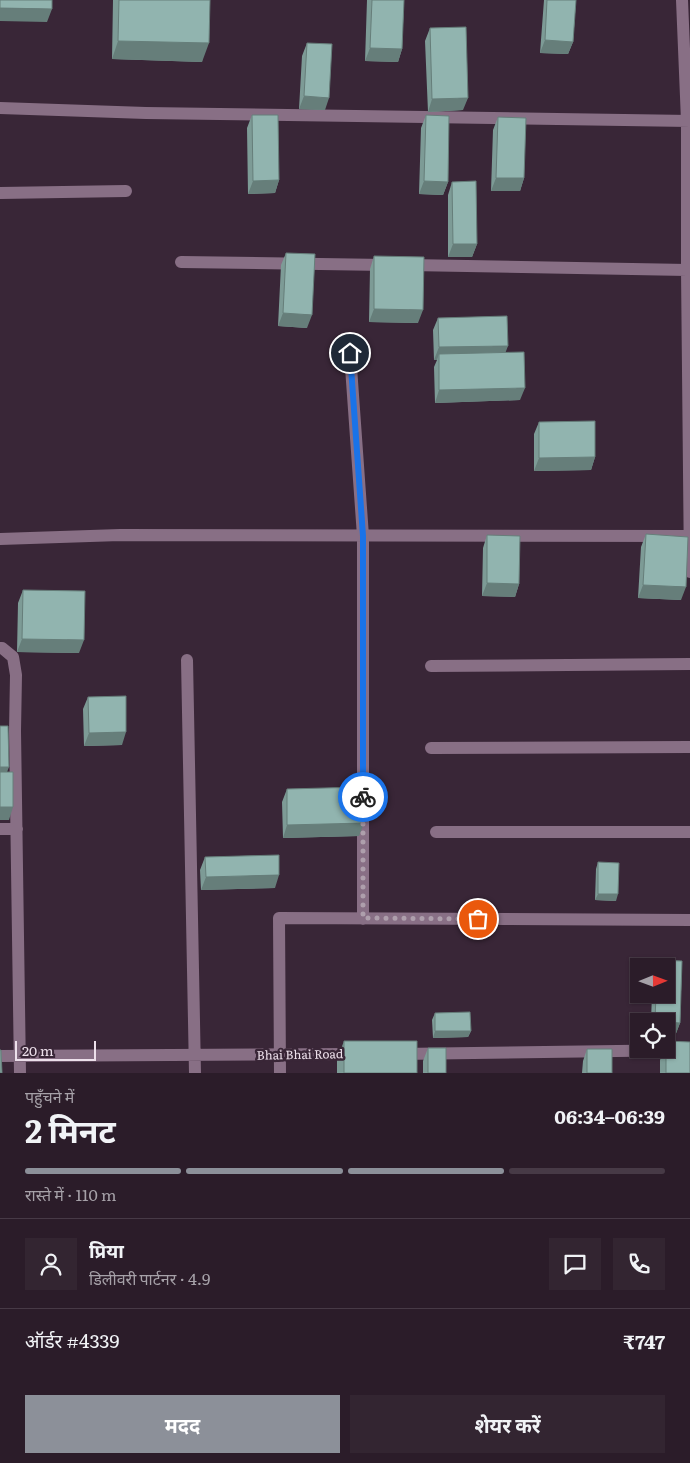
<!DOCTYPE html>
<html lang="hi">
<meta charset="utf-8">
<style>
body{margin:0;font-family:Literata,"Noto Sans Devanagari",serif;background:#332531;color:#f1f3f6;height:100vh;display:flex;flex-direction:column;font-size:19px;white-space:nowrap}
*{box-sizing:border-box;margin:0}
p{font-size:16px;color:#a6a1a8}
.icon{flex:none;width:28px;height:28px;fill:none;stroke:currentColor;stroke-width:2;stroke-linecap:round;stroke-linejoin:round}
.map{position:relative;height:1073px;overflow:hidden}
.side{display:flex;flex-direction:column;background:#2b1c29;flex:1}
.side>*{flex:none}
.needle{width:32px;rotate:89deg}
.fabs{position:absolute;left:630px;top:958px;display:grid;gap:10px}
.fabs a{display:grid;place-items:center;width:45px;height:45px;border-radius:0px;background:#2b1c29;box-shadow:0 1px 4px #0004,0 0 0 1px #473a46;font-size:25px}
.scale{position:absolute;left:15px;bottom:12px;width:81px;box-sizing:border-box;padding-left:5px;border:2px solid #ede0eb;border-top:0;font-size:14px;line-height:18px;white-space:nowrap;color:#ede0eb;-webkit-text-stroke:4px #392637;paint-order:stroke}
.pin{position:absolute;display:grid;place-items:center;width:42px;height:42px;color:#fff;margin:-21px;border:2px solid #fff;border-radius:50%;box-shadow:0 1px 5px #0007}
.courier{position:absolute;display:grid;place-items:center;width:50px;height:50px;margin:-25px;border:4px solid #1a73e8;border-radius:50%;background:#fff;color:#222;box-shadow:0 1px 6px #0007}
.head em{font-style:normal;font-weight:700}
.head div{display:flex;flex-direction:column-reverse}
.head{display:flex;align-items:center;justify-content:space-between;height:85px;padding:0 25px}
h1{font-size:32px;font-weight:700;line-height:38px}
.bar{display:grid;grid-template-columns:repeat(4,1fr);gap:8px 5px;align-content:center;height:60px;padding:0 25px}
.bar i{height:6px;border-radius:4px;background:#473a46}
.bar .on{background:#8c9099}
.bar p{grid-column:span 4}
.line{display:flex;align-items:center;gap:12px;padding:0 25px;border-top:1px solid #473a46}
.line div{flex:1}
.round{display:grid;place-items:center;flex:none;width:52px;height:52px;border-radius:0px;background:#332531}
.button{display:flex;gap:10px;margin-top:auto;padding:10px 25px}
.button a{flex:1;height:58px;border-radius:0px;background:#8c9099;color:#fff;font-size:20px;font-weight:700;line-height:58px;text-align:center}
.button a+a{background:#332531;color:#f1f3f6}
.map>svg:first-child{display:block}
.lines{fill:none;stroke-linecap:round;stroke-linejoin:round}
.minor{stroke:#886f85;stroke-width:12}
.wall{fill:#7d9b96}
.shaded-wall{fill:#667e7a}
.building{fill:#91b4af;stroke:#667e7a}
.done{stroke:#ae9fac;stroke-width:5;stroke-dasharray:0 9}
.route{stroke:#1a73e8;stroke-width:6}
.labels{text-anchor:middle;stroke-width:5;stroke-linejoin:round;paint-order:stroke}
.street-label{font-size:12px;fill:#ede0eb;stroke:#392637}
</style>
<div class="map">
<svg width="690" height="1073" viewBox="0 0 690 1073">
<rect width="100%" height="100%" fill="#392637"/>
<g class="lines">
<path class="minor" d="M 0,108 L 146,113 L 690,121
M 0,193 L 126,191
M 181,262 L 386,265
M 409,265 L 687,270 L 687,121 L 682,0
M 687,270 L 690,572
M 350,353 L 363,536 L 363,919
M 0,539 L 120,535 L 690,536
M 0,648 L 2,648 L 13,657 L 16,675 L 15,731 L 20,1073
M 187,660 L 195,1073
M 431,666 L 690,664
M 431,748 L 690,747
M 0,829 L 17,829
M 436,832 L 690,832
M 400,1054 L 690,1050
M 0,1056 L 355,1054
M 280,1073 L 279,918 L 690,920"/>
</g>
<path class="wall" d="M 113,0 L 210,0 L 202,62 L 112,59 Z
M 367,0 L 404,0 L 402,49 L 398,62 L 365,61 Z
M 544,0 L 576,0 L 573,42 L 568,54 L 540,53 Z
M 430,28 L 463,110 L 428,112 L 425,41 Z
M 307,43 L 325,110 L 299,109 L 302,56 Z
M 252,115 L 279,180 L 275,193 L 248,194 L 247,128 Z
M 426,115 L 448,182 L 443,195 L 419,194 L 421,128 Z
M 498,117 L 524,178 L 520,191 L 491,191 L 493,130 Z
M 452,182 L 477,244 L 472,257 L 448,257 L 448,195 Z
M 286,253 L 307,328 L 278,326 L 281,265 Z
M 374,256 L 418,323 L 369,322 L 370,269 Z
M 438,318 L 505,353 L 520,400 L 435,403 L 434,367 L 437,360 L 434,360 L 433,330 Z
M 539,422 L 595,457 L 591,470 L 534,471 L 534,434 Z
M 646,534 L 681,600 L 638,598 L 641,547 Z
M 487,535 L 519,584 L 515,597 L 482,596 L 483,548 Z
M 23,590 L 79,653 L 17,652 L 18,603 Z
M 88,697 L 122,745 L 84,746 L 83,709 Z
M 287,789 L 359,836 L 283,838 L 282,802 Z
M 205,857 L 275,888 L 201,890 L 200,870 Z
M 598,862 L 616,901 L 595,900 L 596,869 Z
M 657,960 L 682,961 L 680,1023 L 675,1036 L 666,1035 L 666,1021 L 651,1021 L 652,994 L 666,994 L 666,966 L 655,966 Z
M 435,1013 L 471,1031 L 468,1037 L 433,1038 L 432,1020 Z
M 344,1041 L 417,1073 L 337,1073 L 337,1060 Z
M 428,1048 L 446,1073 L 423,1073 L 423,1061 Z
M 587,1049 L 612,1073 L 582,1073 L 583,1061 Z
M 664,1049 L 666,1049 L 690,1073 L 660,1073 L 660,1060 Z"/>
<path class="shaded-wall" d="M 0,8 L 52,9 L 47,22 L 0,21 Z
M 545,40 L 573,42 L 568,54 L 540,53 Z
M 118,41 L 209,43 L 202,62 L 112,59 Z
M 370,48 L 402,49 L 398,62 L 365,61 Z
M 304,96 L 329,98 L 325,110 L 299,109 Z
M 468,98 L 463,110 L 428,112 L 432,99 Z
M 496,178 L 524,178 L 520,191 L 491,191 Z
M 279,180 L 275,193 L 248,194 L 253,181 Z
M 424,181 L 448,182 L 443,195 L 419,194 Z
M 453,244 L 477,244 L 472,257 L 448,257 Z
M 374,309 L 423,310 L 418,323 L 369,322 Z
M 283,313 L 312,315 L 307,328 L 278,326 Z
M 508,346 L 503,359 L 439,354 L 437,360 L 434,360 L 439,347 Z
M 525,388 L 520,400 L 435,403 L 439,390 Z
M 595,457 L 591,470 L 534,471 L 539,458 Z
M 487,583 L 519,584 L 515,597 L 482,596 Z
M 643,585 L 686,587 L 681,600 L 638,598 Z
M 22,639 L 84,640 L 79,653 L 17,652 Z
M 126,732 L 122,745 L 84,746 L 89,733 Z
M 0,767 L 9,767 L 4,780 L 0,780 Z
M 0,807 L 13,807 L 9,820 L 0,820 Z
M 364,823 L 359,836 L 283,838 L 287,825 Z
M 279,875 L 275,888 L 201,890 L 206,877 Z
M 598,894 L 618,894 L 616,901 L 595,900 Z
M 666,1022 L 680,1023 L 675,1036 L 666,1035 Z
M 435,1031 L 471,1031 L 468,1037 L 433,1038 Z"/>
<path class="building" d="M 0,0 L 52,0 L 52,9 L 0,8 Z
M 119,0 L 210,0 L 209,43 L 118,41 Z
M 372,0 L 404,0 L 402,49 L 370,48 Z
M 547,0 L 576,0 L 573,42 L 545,40 Z
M 466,27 L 468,98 L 432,99 L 430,28 Z
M 307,43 L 332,44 L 329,98 L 304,96 Z
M 252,115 L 278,115 L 279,180 L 253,181 Z
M 426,115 L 449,116 L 448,182 L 424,181 Z
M 498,117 L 526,118 L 524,178 L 496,178 Z
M 476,181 L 477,244 L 453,244 L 452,182 Z
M 286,253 L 315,254 L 312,315 L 283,313 Z
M 374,256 L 424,257 L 423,310 L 374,309 Z
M 507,316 L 508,346 L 439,347 L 438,318 Z
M 524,352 L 525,388 L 439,390 L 439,354 Z
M 595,421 L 595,457 L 539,458 L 539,422 Z
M 646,534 L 688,537 L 686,587 L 643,585 Z
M 487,535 L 520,536 L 519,584 L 487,583 Z
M 23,590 L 85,591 L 84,640 L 22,639 Z
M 126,696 L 126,732 L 89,733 L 88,697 Z
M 0,726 L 8,726 L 9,767 L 0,767 Z
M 0,772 L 13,772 L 13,807 L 0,807 Z
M 363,787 L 364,823 L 287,825 L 287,789 Z
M 279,855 L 279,875 L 206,877 L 205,857 Z
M 598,862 L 619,863 L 618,894 L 598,894 Z
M 657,960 L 682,961 L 680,1023 L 666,1022 L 666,1021 L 655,1021 L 656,994 L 666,994 L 666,966 L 657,966 Z
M 470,1012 L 471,1031 L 435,1031 L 435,1013 Z
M 344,1041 L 417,1041 L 417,1073 L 344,1073 Z
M 666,1041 L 690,1042 L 690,1073 L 666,1073 Z
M 428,1048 L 446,1048 L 446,1073 L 428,1073 Z
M 587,1049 L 612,1049 L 612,1073 L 587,1073 Z
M 0,1050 L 1,1050 L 2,1073 L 0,1073 Z"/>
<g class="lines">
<path class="done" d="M 363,797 L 363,918 L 478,919"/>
<path class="route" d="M 350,353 L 363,536 L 363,797"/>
</g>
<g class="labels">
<g class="street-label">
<text transform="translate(300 1055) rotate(-1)" y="4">Bhai Bhai Road</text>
</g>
</g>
</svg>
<div class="fabs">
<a><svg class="needle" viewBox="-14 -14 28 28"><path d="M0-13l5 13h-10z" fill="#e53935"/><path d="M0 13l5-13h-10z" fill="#a6a1a8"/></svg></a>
<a><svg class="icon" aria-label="locate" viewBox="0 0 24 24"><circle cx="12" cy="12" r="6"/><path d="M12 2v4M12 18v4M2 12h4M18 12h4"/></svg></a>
</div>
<div class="scale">20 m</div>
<div class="pin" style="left:478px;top:919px;background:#ea580c"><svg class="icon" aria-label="bag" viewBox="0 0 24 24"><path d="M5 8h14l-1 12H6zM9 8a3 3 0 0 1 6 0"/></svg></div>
<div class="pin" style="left:350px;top:353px;background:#1f2937"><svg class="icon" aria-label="home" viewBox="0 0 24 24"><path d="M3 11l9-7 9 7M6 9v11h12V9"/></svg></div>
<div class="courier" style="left:363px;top:797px"><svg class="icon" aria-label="bike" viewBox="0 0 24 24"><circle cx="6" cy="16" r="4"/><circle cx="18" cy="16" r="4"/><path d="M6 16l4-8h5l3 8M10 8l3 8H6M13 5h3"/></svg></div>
</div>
<section class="side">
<div class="head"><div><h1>2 मिनट</h1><p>पहुँचने में</p></div><em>06:34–06:39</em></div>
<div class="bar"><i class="on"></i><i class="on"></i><i class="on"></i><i></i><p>रास्ते में · 110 m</p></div>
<div class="line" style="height:90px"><a class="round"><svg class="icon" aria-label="person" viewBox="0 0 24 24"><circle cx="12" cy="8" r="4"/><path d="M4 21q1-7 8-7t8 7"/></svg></a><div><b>प्रिया</b><p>डिलीवरी पार्टनर · 4.9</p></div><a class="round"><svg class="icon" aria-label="chat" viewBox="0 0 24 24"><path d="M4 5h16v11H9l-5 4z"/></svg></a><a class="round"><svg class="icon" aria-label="phone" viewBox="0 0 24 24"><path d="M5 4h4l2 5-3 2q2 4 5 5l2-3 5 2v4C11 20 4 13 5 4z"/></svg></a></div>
<div class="line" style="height:65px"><div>ऑर्डर #4339</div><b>₹747</b></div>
<div class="button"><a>मदद</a><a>शेयर करें</a></div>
</section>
